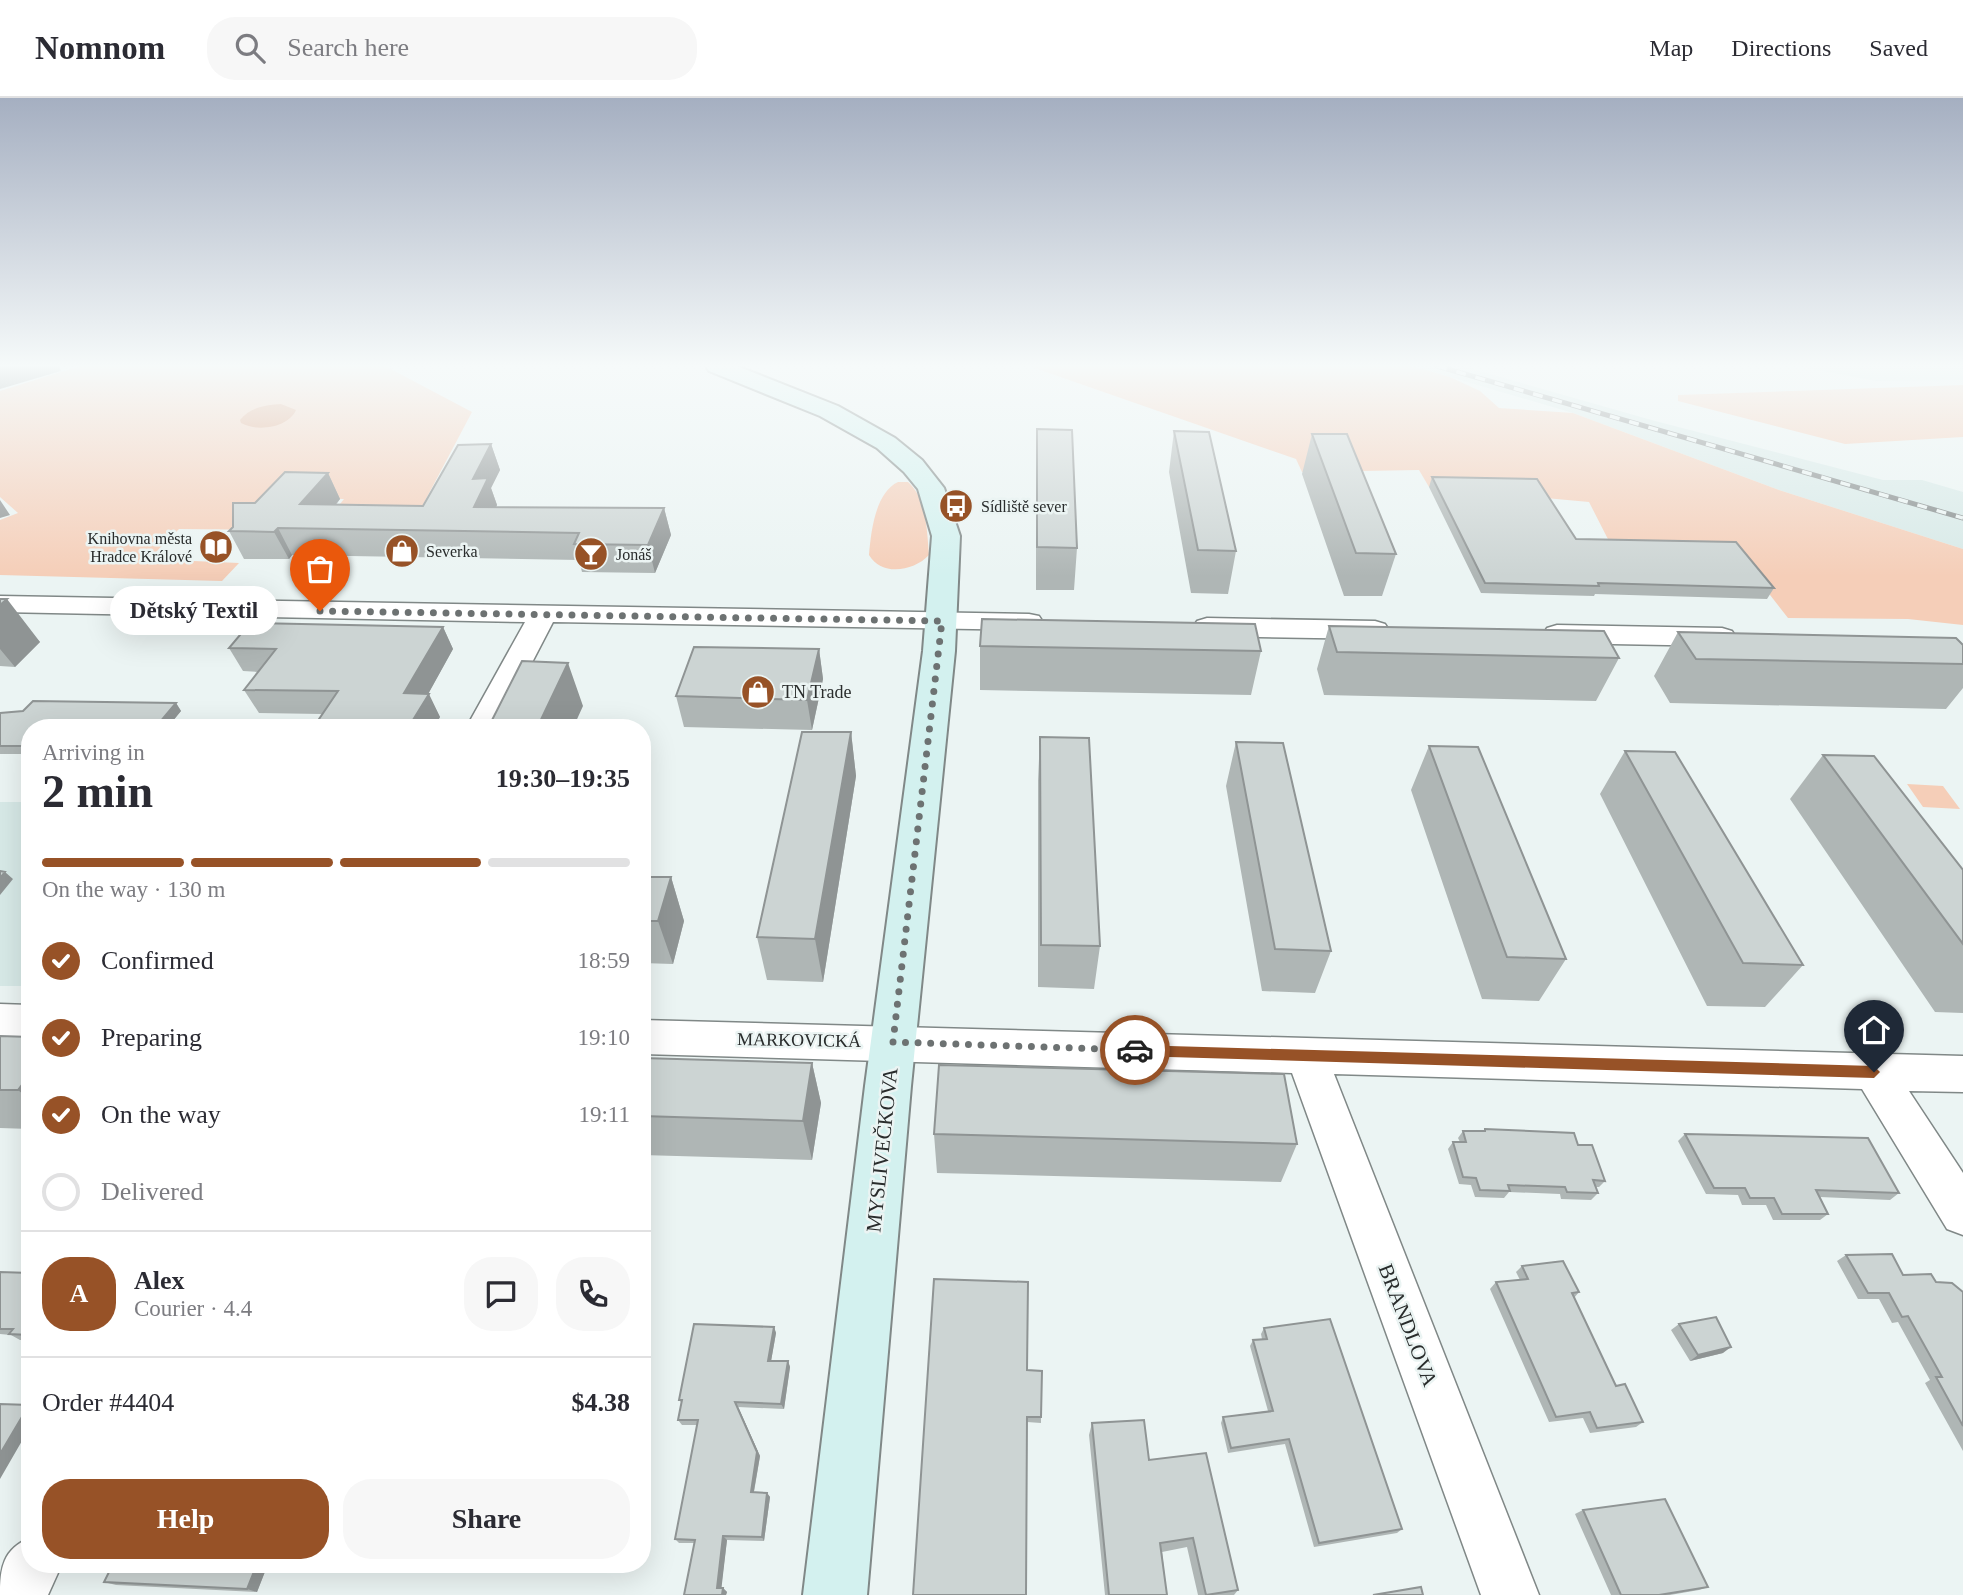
<!DOCTYPE html>
<meta charset="utf-8">
<style>
body{margin:0;font-family:"Times New Roman",serif;background:#f7f7f7;color:#2b2b33;height:100vh;display:flex;flex-direction:column;font-size:26px;white-space:nowrap}
*{box-sizing:border-box;margin:0}
p{font-size:23px;color:#7c7c81}
.icon{flex:none;width:38px;height:38px;fill:none;stroke:currentColor;stroke-width:2;stroke-linecap:round;stroke-linejoin:round}
.map{position:relative;flex:1;overflow:hidden}
.panel{position:absolute;left:21px;top:621px;width:630px;height:854px;display:flex;flex-direction:column;background:#fff;border-radius:28px;box-shadow:0 7px 28px #0002}
.panel>*{flex:none}
.pin{position:absolute;display:grid;place-items:center;width:60px;height:60px;color:#fff;margin:-72px -30px;border-radius:50% 50% 50% 0;rotate:-45deg;box-shadow:0 0 7px #0007}
.pin .icon{rotate:45deg}
.courier{position:absolute;display:grid;place-items:center;width:70px;height:70px;margin:-35px;border:5px solid #975227;border-radius:50%;background:#fff;color:#222;box-shadow:0 2px 9px #0007}
.bubble{position:absolute;height:49px;border-radius:24px;background:#fff;box-shadow:0 7px 28px #0002;font-size:23px;font-weight:700;line-height:49px;text-align:center}
.headline em{font-style:normal;font-weight:700}
.headline div{display:flex;flex-direction:column-reverse}
.headline{display:flex;align-items:center;justify-content:space-between;height:119px;padding:0 21px}
h1{font-size:46px;font-weight:700;line-height:52px}
.bar{display:grid;grid-template-columns:repeat(4,1fr);gap:10px 7px;align-content:center;height:84px;padding:0 21px}
.bar i{height:9px;border-radius:5px;background:#e1e1e2}
.bar .current{background:#975227}
.bar p{grid-column:span 4}
.line{display:flex;align-items:center;gap:18px;padding:0 21px;border-top:2px solid #e1e1e2}
.line div{flex:1}
.round{display:grid;place-items:center;flex:none;width:74px;height:74px;border-radius:28px;background:#f7f7f7}
ol{padding:0 21px;list-style:none}
li{display:flex;align-items:center;gap:21px;height:77px}
li p{margin-inline-start:auto}
li .icon{padding:7px;border-radius:50%;background:#975227;color:#fff;stroke-width:4}
li:last-child{color:#7c7c81}
li i{width:38px;height:38px;border:4px solid #e1e1e2;border-radius:50%}
.action{display:flex;gap:14px;margin-top:auto;padding:14px 21px}
.action a{flex:1;height:80px;border-radius:28px;background:#975227;color:#fff;font-size:28px;font-weight:700;line-height:80px;text-align:center}
.action a+a{background:#f7f7f7;color:#2b2b33}
header{display:flex;align-items:center;gap:42px;box-sizing:border-box;height:98px;padding:0 35px;background:#fff;border-bottom:2px solid #e1e1e2}
header strong{font-size:33px}
nav{display:flex;gap:38px;margin-inline-start:auto;font-size:24px}
.search{width:490px;height:63px;background:#f7f7f7;display:flex;align-items:center;gap:18px;box-sizing:border-box;padding:0 24px;border-radius:28px;color:#7c7c81;font-size:26px}
.map>svg:first-child{display:block}
.built{fill:#d7e9e7}
.green{fill:#f5ceb8}
.water{fill:#e1a787}
.lines{fill:none;stroke-linecap:round;stroke-linejoin:round}
.street-casing{stroke:#808887;stroke-width:3}
.secondary-casing{stroke:#808887;stroke-width:4}
.street{fill:#fff;fill-rule:evenodd}
.secondary{fill:#d3f1ef;fill-rule:evenodd}
.rail-casing{stroke:#838989;stroke-width:5}
.rail{stroke:#ebf4f3;stroke-width:3.5;stroke-dasharray:10;stroke-linecap:butt}
.wall{fill:#afb6b5}
.shaded-wall{fill:#8f9494}
.building{fill:#ccd4d3;stroke:#8f9494;stroke-width:2}
.route{fill:#975227}
.done{stroke:#6d7272;stroke-width:7;stroke-dasharray:0 12.6}
.labels{text-anchor:middle;stroke-width:5;stroke-linejoin:round;paint-order:stroke}
.far-poi-label{font-size:16px;fill:#292c2c;stroke:#ebf4f3;text-anchor:start}
.poi-label{font-size:18px;fill:#292c2c;stroke:#ebf4f3;text-anchor:start}
.street-label{font-size:18px;fill:#292c2c;stroke:#ebf4f3}
.near-street-label{font-size:21px;fill:#292c2c;stroke:#ebf4f3}
</style>
<header>
<strong>Nomnom</strong>
<div class="search"><svg class="icon" aria-label="search" viewBox="0 0 24 24"><circle cx="10" cy="10" r="6"/><path d="M15 15l6 6"/></svg>Search here</div>
<nav><a>Map</a><a>Directions</a><a>Saved</a></nav>
</header>
<div class="map">
<svg width="1963" height="1497" viewBox="0 0 1963 1497">
<rect width="100%" height="100%" fill="#ebf4f3"/>
<path class="built" d="M 1413,268 L 1462,268 L 1655,323 L 1883,382 L 1922,382 L 1963,394 L 1963,451 L 1779,392 L 1573,315 Z
M 1796,268 L 1963,268 L 1963,282 L 1876,283 Z
M 0,704 L 30,704 L 30,888 L 0,888 Z"/>
<path class="green" d="M 80,268 L 385,268 L 472,314 L 409,433 L 320,431 L 344,401 L 296,400 L 270,432 L 179,431 L 149,461 L 239,465 L 222,483 L 0,477 L 0,422 L 18,415 L 0,399 L 0,293 Z
M 1029,268 L 1412,268 L 1450,279 L 1480,293 L 1499,310 L 1573,315 L 1779,392 L 1963,451 L 1963,527 L 1908,521 L 1788,520 L 1735,452 L 1612,449 L 1589,404 L 1429,389 L 1419,372 L 1302,374 L 1296,361 Z
M 1963,287 L 1963,339 L 1845,346 L 1678,303 L 1678,297 Z
M 898,384 L 908,384 C 927,400 927,435 929,457 C 914,473 882,479 869,457 C 871,434 875,395 898,384 Z
M 1907,686 L 1943,688 L 1960,711 L 1923,709 Z"/>
<path class="water" d="M 281,306 L 296,312 C 288,330 257,334 241,325 L 240,322 C 250,309 266,307 281,306 Z"/>
<g class="lines">
<g class="street-casing">
<path id="street" d="M 0,498 L 1029,516 L 1039,518 L 1043,524 L 1039,530 L 1029,532 L 553,524 L 498,630 L 466,630 L 525,524 L 0,514 Z
M 1207,520 L 1375,523 L 1385,526 L 1389,532 L 1385,538 L 1375,541 L 1207,538 L 1197,535 L 1193,529 L 1197,523 Z
M 1557,527 L 1722,530 L 1732,533 L 1736,539 L 1732,545 L 1722,548 L 1557,545 L 1547,542 L 1543,536 L 1547,530 Z
M 0,906 L 30,907 L 30,941 L 0,940 Z
M 642,922 L 1963,958 L 1963,994 L 1909,993 L 1963,1075 L 1963,1137 L 1947,1131 L 1862,991 L 1334,976 L 1539,1497 L 1481,1497 L 1292,975 L 642,956 Z
M 30,1440 L 30,1466 L 62,1466 L 48,1497 L 0,1497 C 0,1470 3,1451 30,1440 Z"/>
</g>
<g class="secondary-casing">
<path id="secondary" d="M 706,268 L 737,268 L 838,308 L 895,340 L 922,362 L 944,390 L 960,438 L 955,553 L 911,988 L 867,1497 L 803,1497 L 865,988 L 923,553 L 932,438 L 918,391 L 904,374 L 877,350 L 820,318 L 709,273 Z"/>
</g>
<use href="#street" class="street"/>
<use href="#secondary" class="secondary"/>
<g class="rail-casing">
<path id="rail" d="M 1437,268 L 1963,420"/>
</g>
<use href="#rail" class="rail"/>
</g>
<path class="wall" d="M 1037,331 L 1077,450 L 1074,492 L 1036,492 L 1036,371 Z
M 1174,333 L 1236,453 L 1228,496 L 1191,495 L 1169,374 Z
M 1312,336 L 1396,456 L 1382,498 L 1344,498 L 1302,376 Z
M 491,346 L 500,372 L 491,390 L 497,407 L 496,409 L 664,410 L 671,437 L 655,475 L 582,474 L 579,462 L 292,457 L 289,461 L 244,461 L 229,433 L 255,405 L 328,375 L 340,401 L 336,407 L 423,408 Z
M 1432,379 L 1576,441 L 1774,490 L 1767,501 L 1595,496 L 1594,498 L 1481,495 L 1429,389 Z
M 0,501 L 40,544 L 15,569 L 0,568 Z
M 1329,528 L 1619,560 L 1596,603 L 1324,597 L 1317,571 Z
M 443,529 L 453,551 L 428,596 L 440,619 L 434,630 L 313,630 L 322,616 L 259,615 L 244,592 L 258,574 L 243,573 L 229,550 Z
M 1678,534 L 1963,547 L 1963,590 L 1946,611 L 1670,605 L 1654,578 Z
M 980,548 L 1261,553 L 1251,597 L 980,592 Z
M 819,551 L 823,581 L 812,632 L 684,629 L 676,598 Z
M 176,605 L 181,613 L 167,630 L 30,630 L 30,656 L 0,656 L 0,615 Z
M 851,634 L 856,678 L 823,884 L 767,882 L 757,839 Z
M 1040,639 L 1100,848 L 1094,891 L 1038,889 L 1038,683 Z
M 1236,644 L 1331,853 L 1315,895 L 1262,893 L 1226,688 Z
M 1429,648 L 1566,861 L 1539,903 L 1482,901 L 1411,692 Z
M 1625,653 L 1803,867 L 1765,909 L 1707,908 L 1600,696 Z
M 1823,657 L 1963,772 L 1963,915 L 1935,914 L 1790,701 Z
M 642,779 L 671,779 L 684,823 L 673,866 L 642,865 Z
M 0,938 L 30,939 L 30,1031 L 0,1030 Z
M 642,960 L 812,965 L 821,1005 L 812,1062 L 642,1057 Z
M 1485,1031 L 1578,1047 L 1605,1083 L 1599,1089 L 1595,1089 L 1598,1095 L 1591,1102 L 1561,1101 L 1560,1096 L 1509,1094 L 1504,1100 L 1475,1099 L 1471,1087 L 1459,1086 L 1448,1051 L 1453,1044 L 1460,1044 L 1458,1040 L 1463,1033 L 1483,1033 Z
M 934,1036 L 1297,1046 L 1281,1084 L 937,1075 Z
M 1685,1036 L 1899,1095 L 1890,1102 L 1820,1099 L 1828,1116 L 1820,1122 L 1773,1122 L 1766,1107 L 1742,1107 L 1738,1097 L 1706,1096 L 1678,1043 Z
M 1846,1157 L 1903,1177 L 1936,1184 L 1963,1194 L 1963,1353 L 1925,1285 L 1930,1282 L 1898,1224 L 1892,1225 L 1879,1201 L 1858,1201 L 1837,1163 Z
M 1522,1168 L 1579,1194 L 1574,1200 L 1616,1288 L 1643,1324 L 1636,1329 L 1590,1335 L 1583,1320 L 1549,1324 L 1490,1191 L 1496,1184 L 1520,1182 L 1516,1174 Z
M 0,1175 L 30,1175 L 30,1242 L 20,1242 L 11,1237 L 0,1236 Z
M 1679,1226 L 1723,1255 L 1690,1263 L 1671,1232 Z
M 774,1229 L 776,1235 L 771,1263 L 788,1263 L 790,1269 L 784,1311 L 738,1309 L 760,1358 L 754,1394 L 767,1395 L 770,1399 L 764,1443 L 727,1442 L 721,1490 L 723,1490 L 727,1494 L 726,1497 L 684,1497 L 694,1445 L 679,1445 L 675,1441 L 697,1327 L 682,1327 L 678,1322 L 682,1305 L 679,1302 Z
M 1264,1230 L 1402,1431 L 1397,1435 L 1314,1449 L 1285,1346 L 1228,1355 L 1221,1325 L 1223,1319 L 1268,1313 L 1250,1248 L 1253,1242 L 1262,1241 L 1261,1236 Z
M 1027,1272 L 1041,1319 L 1041,1325 L 1027,1324 Z
M 1092,1325 L 1149,1362 L 1238,1492 L 1234,1497 L 1198,1497 L 1187,1449 L 1162,1454 L 1167,1497 L 1105,1497 L 1089,1337 Z
M 1583,1412 L 1708,1489 L 1699,1492 L 1670,1497 L 1611,1497 L 1575,1416 Z
M 268,1466 L 257,1494 L 116,1487 L 104,1484 Z"/>
<path class="shaded-wall" d="M 0,268 L 59,268 L 61,273 L 0,291 Z
M 491,346 L 500,372 L 491,390 L 497,407 L 485,434 L 474,409 L 473,381 Z
M 328,375 L 340,401 L 315,431 L 300,406 Z
M 0,402 L 10,417 L 0,420 Z
M 664,410 L 671,437 L 655,475 L 648,447 Z
M 278,430 L 292,457 L 289,461 L 274,434 Z
M 7,501 L 40,544 L 15,569 L 0,551 L 0,507 Z
M 443,529 L 453,551 L 416,618 L 429,596 L 440,619 L 434,630 L 408,630 L 404,595 Z
M 819,551 L 823,581 L 812,632 L 807,602 Z
M 568,565 L 583,608 L 573,630 L 537,630 Z
M 176,605 L 181,613 L 167,630 L 155,630 Z
M 851,634 L 856,678 L 823,884 L 815,841 Z
M 5,774 L 13,781 L 0,797 L 0,780 Z
M 671,779 L 684,823 L 673,866 L 658,823 Z
M 812,965 L 821,1005 L 812,1062 L 803,1023 Z
M 30,976 L 30,1002 L 18,992 Z
M 774,1229 L 776,1235 L 770,1269 L 768,1263 Z
M 1731,1249 L 1723,1255 L 1690,1263 L 1698,1257 Z
M 788,1263 L 790,1269 L 784,1311 L 781,1306 Z
M 29,1307 L 30,1308 L 30,1329 L 0,1381 L 0,1356 Z
M 738,1309 L 760,1358 L 753,1398 L 751,1394 Z
M 767,1395 L 770,1399 L 764,1443 L 762,1439 Z
M 723,1438 L 727,1442 L 721,1494 L 717,1490 Z
M 257,1466 L 268,1466 L 257,1494 L 247,1491 Z
M 723,1490 L 727,1494 L 726,1497 L 722,1497 Z"/>
<path class="building" d="M 1037,331 L 1072,332 L 1077,450 L 1037,449 Z
M 1174,333 L 1209,334 L 1236,453 L 1198,452 Z
M 1312,336 L 1347,336 L 1396,456 L 1356,455 Z
M 491,346 L 473,381 L 488,380 L 474,409 L 664,410 L 648,447 L 574,446 L 579,435 L 278,430 L 274,434 L 229,433 L 233,429 L 233,405 L 255,405 L 285,374 L 328,375 L 300,406 L 423,408 L 458,347 Z
M 1432,379 L 1537,381 L 1576,441 L 1736,444 L 1774,490 L 1598,485 L 1599,488 L 1485,485 Z
M 0,501 L 7,501 L 0,507 Z
M 982,521 L 1255,526 L 1261,553 L 980,548 Z
M 250,525 L 443,529 L 404,595 L 429,596 L 408,630 L 313,630 L 338,593 L 244,592 L 276,551 L 229,550 Z
M 1329,528 L 1604,533 L 1619,560 L 1337,554 Z
M 1678,534 L 1956,540 L 1963,547 L 1963,566 L 1696,561 Z
M 694,549 L 819,551 L 807,602 L 676,598 Z
M 522,563 L 568,565 L 537,630 L 488,630 Z
M 33,603 L 176,605 L 155,630 L 30,630 L 30,648 L 0,648 L 0,615 L 23,613 Z
M 802,634 L 851,634 L 815,841 L 757,839 Z
M 1040,639 L 1089,640 L 1100,848 L 1041,847 Z
M 1236,644 L 1283,645 L 1331,853 L 1275,851 Z
M 1429,648 L 1478,649 L 1566,861 L 1507,859 Z
M 1625,653 L 1675,654 L 1803,867 L 1743,865 Z
M 1823,657 L 1874,658 L 1963,772 L 1963,846 Z
M 0,773 L 5,774 L 0,780 Z
M 642,779 L 671,779 L 658,823 L 642,823 Z
M 0,938 L 30,939 L 30,976 L 18,992 L 0,992 Z
M 642,960 L 812,965 L 803,1023 L 642,1018 Z
M 939,967 L 1284,976 L 1297,1046 L 934,1036 Z
M 1485,1031 L 1574,1035 L 1578,1047 L 1592,1047 L 1605,1083 L 1593,1082 L 1598,1095 L 1567,1094 L 1565,1089 L 1508,1087 L 1510,1093 L 1480,1092 L 1476,1080 L 1463,1079 L 1453,1044 L 1466,1044 L 1463,1033 L 1485,1033 Z
M 1685,1036 L 1868,1040 L 1899,1095 L 1816,1092 L 1828,1116 L 1782,1116 L 1774,1100 L 1750,1100 L 1745,1090 L 1714,1090 Z
M 1892,1156 L 1903,1177 L 1931,1176 L 1936,1184 L 1952,1185 L 1963,1194 L 1963,1328 L 1936,1279 L 1942,1279 L 1908,1218 L 1902,1219 L 1889,1195 L 1868,1195 L 1846,1157 Z
M 1563,1163 L 1579,1194 L 1572,1195 L 1616,1288 L 1625,1286 L 1643,1324 L 1597,1330 L 1590,1314 L 1556,1319 L 1496,1184 L 1528,1181 L 1522,1168 Z
M 0,1174 L 30,1175 L 30,1237 L 9,1236 L 13,1231 L 0,1231 Z
M 934,1181 L 1028,1184 L 1027,1272 L 1042,1273 L 1041,1319 L 1027,1319 L 1026,1497 L 913,1497 Z
M 1716,1219 L 1731,1249 L 1698,1257 L 1679,1226 Z
M 1330,1221 L 1402,1431 L 1319,1445 L 1289,1341 L 1231,1350 L 1223,1319 L 1273,1313 L 1253,1242 L 1267,1241 L 1264,1230 Z
M 694,1226 L 774,1229 L 768,1263 L 788,1263 L 781,1306 L 735,1304 L 757,1354 L 751,1394 L 767,1395 L 762,1439 L 723,1438 L 717,1490 L 723,1490 L 722,1497 L 684,1497 L 695,1442 L 675,1441 L 698,1322 L 678,1322 L 682,1302 L 679,1302 Z
M 0,1306 L 29,1307 L 0,1356 Z
M 1144,1322 L 1149,1362 L 1206,1355 L 1238,1492 L 1206,1497 L 1193,1440 L 1160,1445 L 1167,1497 L 1109,1497 L 1092,1325 Z
M 1665,1401 L 1708,1489 L 1659,1497 L 1621,1497 L 1583,1412 Z
M 113,1466 L 257,1466 L 247,1491 L 104,1484 Z
M 1421,1489 L 1423,1497 L 1373,1497 Z"/>
<linearGradient id="sky" x2="0" y2="1"><stop stop-color="#a5afc1"/><stop offset="0.56" stop-color="#f6fafa"/><stop offset="1" stop-color="#f6fafa" stop-opacity="0"/></linearGradient>
<rect width="1963" height="478" fill="url(#sky)"/>
<path class="route" d="M 1135,947 L 1874,968 L 1880,974 L 1874,980 L 1135,958 L 1128,952 Z"/>
<g class="lines">
<path class="done" d="M 320,513 L 942,523 L 893,944 L 1135,952"/>
</g>
<defs>
<g id="bus-disc" transform="scale(1.75)"><circle r="9.5" fill="#975227" stroke="#ebf4f3"/><path d="M-5-6H5V4H4V6H2V4H-2V6H-4V4H-5ZM-3.5-4V0h7V-4ZM-3.5 1.2v1.5H-2V1.2ZM2 1.2v1.5H3.5V1.2Z" fill="#fff"/></g>
<g id="library-disc" transform="scale(1.75)"><circle r="9.5" fill="#975227" stroke="#ebf4f3"/><path d="M-6-4Q-3-5.5-.7-3.5V5Q-3 3-6 4ZM6-4Q3-5.5 .7-3.5V5Q3 3 6 4Z" fill="#fff"/></g>
<g id="shop-disc" transform="scale(1.75)"><circle r="9.5" fill="#975227" stroke="#ebf4f3"/><path d="M-5-2.5h2.3a2.7 3.5 0 0 1 5.4 0H5L5.5 6h-11ZM-1.5-2.5h3a1.5 2.3 0 0 0-3 0Z" fill="#fff"/></g>
<g id="bar-disc" transform="scale(1.75)"><circle r="9.5" fill="#975227" stroke="#ebf4f3"/><path d="M-6-5H6L.8 .8V4.5H3.5V6h-7V4.5H-.8V.8Z" fill="#fff"/></g>
</defs>
<g fill-rule="evenodd">
<use href="#bus-disc" x="956" y="408"/>
<use href="#library-disc" x="216" y="449"/>
<use href="#shop-disc" x="402" y="453"/>
<use href="#bar-disc" x="591" y="456"/>
<use href="#shop-disc" x="758" y="594"/>
</g>
<g class="labels">
<g class="far-poi-label">
<text x="981" y="414">Sídliště sever</text>
<text x="192" y="446" text-anchor="end">Knihovna města<tspan x="192" dy="18">Hradce Králové</tspan></text>
<text x="426" y="459">Severka</text>
<text x="616" y="462">Jonáš</text>
</g>
<g class="poi-label">
<text x="782" y="600">TN Trade</text>
</g>
<g class="street-label">
<text transform="translate(799 942) rotate(1)" y="6">MARKOVICKÁ</text>
</g>
<g class="near-street-label">
<text transform="translate(882 1052) rotate(-84)" y="7">MYSLIVEČKOVA</text>
<text transform="translate(1408 1227) rotate(69)" y="7">BRANDLOVA</text>
</g>
</g>
</svg>
<div class="pin" style="left:320px;top:513px;background:#ea580c"><svg class="icon" aria-label="bag" viewBox="0 0 24 24"><path d="M5 8h14l-1 12H6zM9 8a3 3 0 0 1 6 0"/></svg></div>
<div class="pin" style="left:1874px;top:974px;background:#1f2937"><svg class="icon" aria-label="home" viewBox="0 0 24 24"><path d="M3 11l9-7 9 7M6 9v11h12V9"/></svg></div>
<div class="courier" style="left:1135px;top:952px"><svg class="icon" aria-label="car" viewBox="0 0 24 24"><path d="M5 17H2v-5l4-1 3-4h7l3 4 3 1v5h-3M9 17h6M6 11h13"/><circle cx="7" cy="17" r="2"/><circle cx="17" cy="17" r="2"/></svg></div>
<div class="bubble" style="left:110px;top:488px;width:168px">Dětský Textil</div>
<section class="panel">
<div class="headline"><div><h1>2 min</h1><p>Arriving in</p></div><em>19:30–19:35</em></div>
<div class="bar"><i class="current"></i><i class="current"></i><i class="current"></i><i></i><p>On the way · 130 m</p></div>
<ol>
<li><svg class="icon" aria-label="check" viewBox="0 0 24 24"><path d="M5 12l5 5 9-10"/></svg>Confirmed<p>18:59</p></li>
<li><svg class="icon" aria-label="check" viewBox="0 0 24 24"><path d="M5 12l5 5 9-10"/></svg>Preparing<p>19:10</p></li>
<li><svg class="icon" aria-label="check" viewBox="0 0 24 24"><path d="M5 12l5 5 9-10"/></svg>On the way<p>19:11</p></li>
<li><i></i>Delivered</li>
</ol>
<div class="line" style="height:126px"><b class="round" style="background:#975227;color:#fff">A</b><div><b>Alex</b><p>Courier · 4.4</p></div><a class="round"><svg class="icon" aria-label="chat" viewBox="0 0 24 24"><path d="M4 5h16v11H9l-5 4z"/></svg></a><a class="round"><svg class="icon" aria-label="phone" viewBox="0 0 24 24"><path d="M5 4h4l2 5-3 2q2 4 5 5l2-3 5 2v4C11 20 4 13 5 4z"/></svg></a></div>
<div class="line" style="height:91px"><div>Order #4404</div><b>$4.38</b></div>
<div class="action"><a>Help</a><a>Share</a></div>
</section>
</div>
